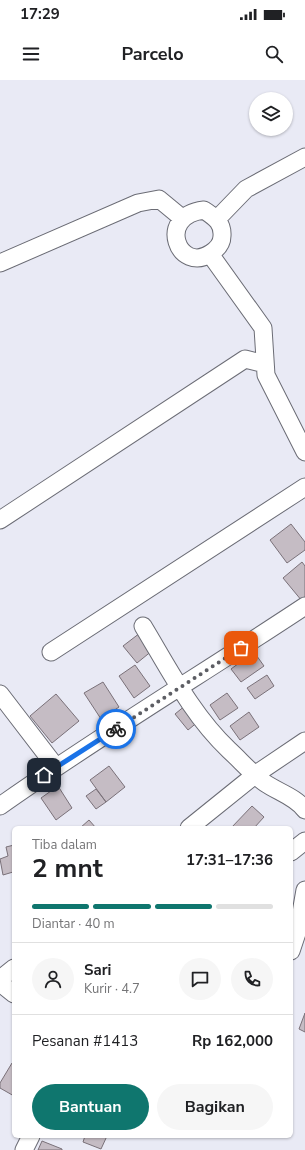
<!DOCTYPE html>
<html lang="id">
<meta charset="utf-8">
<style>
body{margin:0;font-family:"Nunito Sans",sans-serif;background:#f6f6f6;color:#202124;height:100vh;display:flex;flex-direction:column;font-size:15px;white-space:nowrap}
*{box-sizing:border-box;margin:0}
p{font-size:13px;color:#757577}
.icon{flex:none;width:22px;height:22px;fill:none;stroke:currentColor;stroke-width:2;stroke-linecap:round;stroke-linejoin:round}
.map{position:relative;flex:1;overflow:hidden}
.side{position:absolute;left:12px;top:746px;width:281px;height:312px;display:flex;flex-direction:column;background:#fff;border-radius:6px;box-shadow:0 1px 3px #0004}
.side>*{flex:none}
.fabs{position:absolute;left:249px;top:12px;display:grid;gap:8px}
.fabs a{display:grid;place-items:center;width:44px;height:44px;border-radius:50%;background:#fff;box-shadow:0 1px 3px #0004;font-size:20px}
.pin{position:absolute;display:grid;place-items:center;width:34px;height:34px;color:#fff;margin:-17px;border-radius:8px;box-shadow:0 2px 6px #0006}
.courier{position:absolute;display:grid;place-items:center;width:40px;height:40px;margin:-20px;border:3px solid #1a73e8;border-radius:50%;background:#fff;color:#222;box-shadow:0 1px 5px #0007}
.summary em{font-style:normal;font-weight:700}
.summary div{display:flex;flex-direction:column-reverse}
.summary{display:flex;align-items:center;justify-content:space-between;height:68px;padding:0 20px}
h1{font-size:26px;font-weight:700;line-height:30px}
.bar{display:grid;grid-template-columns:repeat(4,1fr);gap:6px 4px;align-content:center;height:48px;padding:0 20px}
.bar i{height:5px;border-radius:3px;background:#e0e0e0}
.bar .selected{background:#0f766e}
.bar p{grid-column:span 4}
.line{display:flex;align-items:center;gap:10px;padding:0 20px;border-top:1px solid #e0e0e0}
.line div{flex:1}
.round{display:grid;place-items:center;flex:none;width:42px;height:42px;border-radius:21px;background:#f6f6f6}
.cta{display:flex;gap:8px;margin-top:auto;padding:8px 20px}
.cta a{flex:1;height:46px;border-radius:24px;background:#0f766e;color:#fff;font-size:16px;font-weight:700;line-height:46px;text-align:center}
.cta a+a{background:#f6f6f6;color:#202124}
.status{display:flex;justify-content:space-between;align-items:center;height:28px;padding:0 20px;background:#fff;direction:ltr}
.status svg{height:11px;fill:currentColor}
header{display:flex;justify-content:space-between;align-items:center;height:52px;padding:0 20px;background:#fff;font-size:18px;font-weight:700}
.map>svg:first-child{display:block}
.building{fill:#c5bcc4;stroke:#7a7179}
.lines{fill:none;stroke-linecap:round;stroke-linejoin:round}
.street-casing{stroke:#6b6c75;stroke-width:19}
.street{stroke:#fff;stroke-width:17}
.done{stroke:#5d5e64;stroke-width:4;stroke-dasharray:0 7.2}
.route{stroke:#1a73e8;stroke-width:5}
</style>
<div class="status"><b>17:29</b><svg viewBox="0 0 49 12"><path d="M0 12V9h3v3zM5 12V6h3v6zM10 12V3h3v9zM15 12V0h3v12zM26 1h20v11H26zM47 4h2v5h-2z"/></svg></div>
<header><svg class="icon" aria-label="menu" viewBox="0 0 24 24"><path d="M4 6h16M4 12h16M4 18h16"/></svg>Parcelo<svg class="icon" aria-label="search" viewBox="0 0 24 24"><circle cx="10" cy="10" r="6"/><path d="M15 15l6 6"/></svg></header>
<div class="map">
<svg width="305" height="1070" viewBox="0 0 305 1070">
<rect width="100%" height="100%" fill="#e9eaf5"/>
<path class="building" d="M 291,444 L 305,462 L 305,470 L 287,483 L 270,460 Z
M 302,482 L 305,486 L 305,518 L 302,521 L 283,498 Z
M 140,553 L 153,570 L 137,583 L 123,566 Z
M 254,572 L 264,586 L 241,602 L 231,589 Z
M 135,585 L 150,606 L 134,618 L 119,596 Z
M 267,595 L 274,606 L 255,619 L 247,608 Z
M 103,602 L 119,627 L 101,639 L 84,613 Z
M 227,613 L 238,628 L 220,640 L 210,625 Z
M 56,614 L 79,641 L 52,663 L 30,636 Z
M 186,625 L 199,641 L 188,650 L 175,634 Z
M 249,632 L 259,647 L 240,660 L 230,646 Z
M 109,686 L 125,707 L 106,722 L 90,700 Z
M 58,706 L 72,728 L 56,740 L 41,718 Z
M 96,709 L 106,722 L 96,729 L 86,716 Z
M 252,726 L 264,737 L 254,748 L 231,748 Z
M 89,740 L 96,748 L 80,748 Z
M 14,765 L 14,794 L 13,792 L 3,795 L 0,779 L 8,776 L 6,767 Z
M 305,933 L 305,952 L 299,949 Z
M 12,983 L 14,985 L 14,1016 L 0,1008 L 0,1003 Z
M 85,1056 L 107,1056 L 101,1069 L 83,1062 Z
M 42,1061 L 62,1069 L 62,1070 L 38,1070 Z"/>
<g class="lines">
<g class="street-casing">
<path id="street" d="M 204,130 C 214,137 223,142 222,156 C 222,163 217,169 211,173 C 179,195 155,136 204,130 Z
M 217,139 L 246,109 L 305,77
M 210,174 L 263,248 L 266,295 L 305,372
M 0,183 L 138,123 L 159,119 L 182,138
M 0,440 L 245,279 L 265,284
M 143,546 C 169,589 192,635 229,670 C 241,681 252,694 265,703 C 278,712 296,717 305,730
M 51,572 L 305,407
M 0,614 L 56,687
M 0,726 C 99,656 204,593 305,526
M 189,748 L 256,694 L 305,661
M 291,772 L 305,761
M 291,871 L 298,850 L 305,810
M 0,899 L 14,888
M 0,903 L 14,914
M 24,1070 L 31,1056"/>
</g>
<use href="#street" class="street"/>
</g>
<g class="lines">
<path class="done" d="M 116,649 L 241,568"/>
<path class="route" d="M 44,695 L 116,649"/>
</g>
</svg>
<div class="fabs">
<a><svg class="icon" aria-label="layers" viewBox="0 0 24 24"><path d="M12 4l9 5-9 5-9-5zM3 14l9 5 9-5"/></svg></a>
</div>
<div class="pin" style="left:241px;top:568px;background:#ea580c"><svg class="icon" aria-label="bag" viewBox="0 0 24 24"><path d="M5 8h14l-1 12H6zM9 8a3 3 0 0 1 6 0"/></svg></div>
<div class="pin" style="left:44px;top:695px;background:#1f2937"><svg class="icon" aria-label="home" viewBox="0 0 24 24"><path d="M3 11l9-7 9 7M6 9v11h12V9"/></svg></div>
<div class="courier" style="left:116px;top:649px"><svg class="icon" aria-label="bike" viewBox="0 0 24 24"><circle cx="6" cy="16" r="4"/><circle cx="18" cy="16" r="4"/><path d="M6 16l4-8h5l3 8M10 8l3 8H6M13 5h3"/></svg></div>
<section class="side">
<div class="summary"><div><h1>2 mnt</h1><p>Tiba dalam</p></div><em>17:31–17:36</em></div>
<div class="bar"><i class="selected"></i><i class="selected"></i><i class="selected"></i><i></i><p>Diantar · 40 m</p></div>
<div class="line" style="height:72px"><a class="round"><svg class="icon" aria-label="person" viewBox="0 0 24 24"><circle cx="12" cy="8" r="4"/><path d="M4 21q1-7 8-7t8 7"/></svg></a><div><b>Sari</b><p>Kurir · 4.7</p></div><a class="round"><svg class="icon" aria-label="chat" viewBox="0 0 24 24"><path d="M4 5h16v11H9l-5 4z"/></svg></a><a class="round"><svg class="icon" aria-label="phone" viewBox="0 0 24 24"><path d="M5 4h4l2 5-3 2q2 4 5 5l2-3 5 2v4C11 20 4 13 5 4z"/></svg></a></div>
<div class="line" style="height:52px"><div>Pesanan #1413</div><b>Rp 162,000</b></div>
<div class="cta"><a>Bantuan</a><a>Bagikan</a></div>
</section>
</div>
